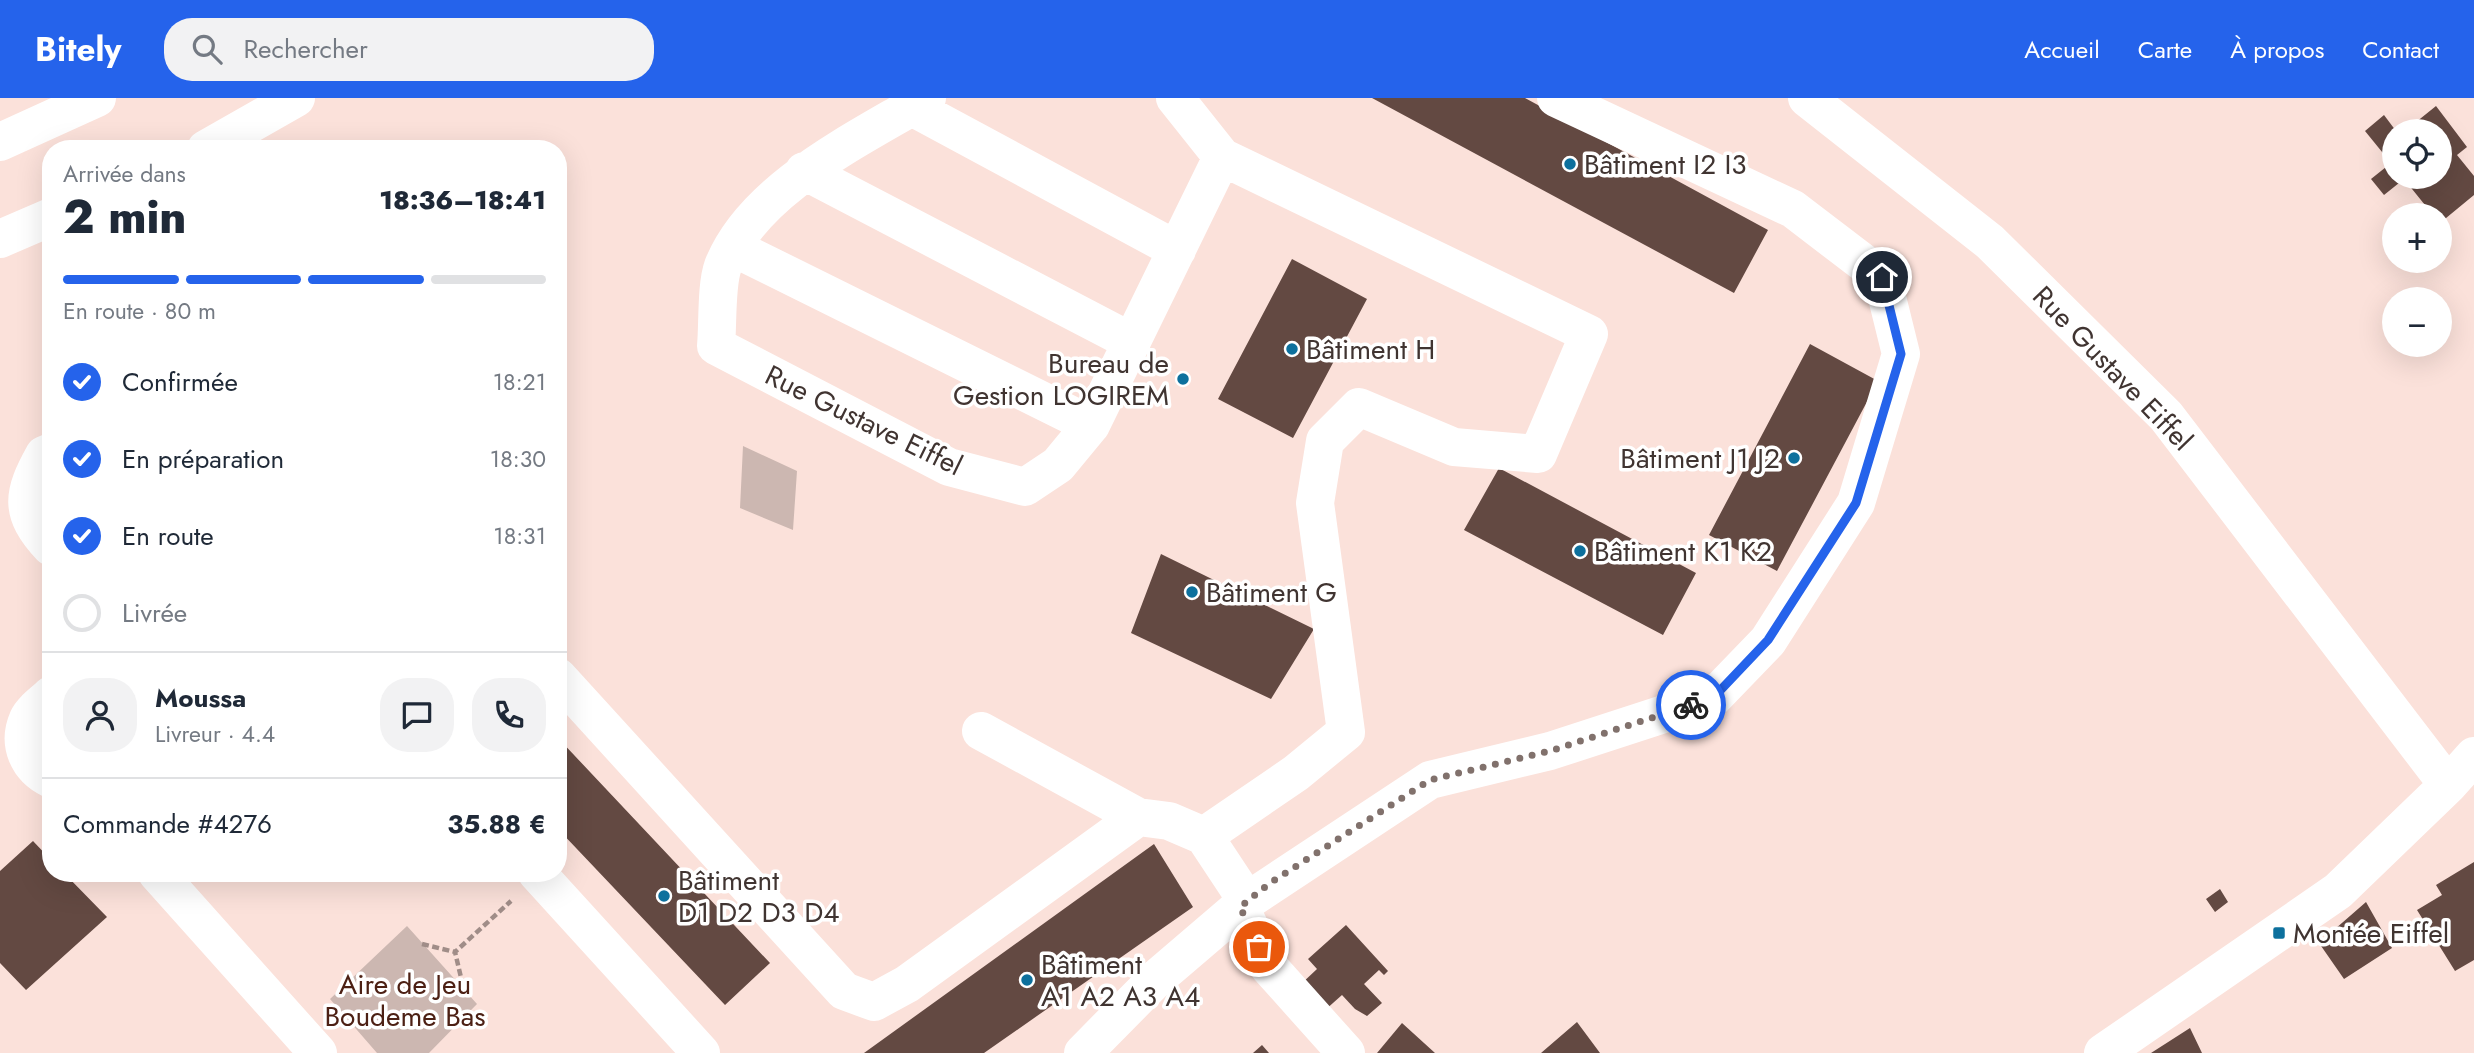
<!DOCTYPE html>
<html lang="fr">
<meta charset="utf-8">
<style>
body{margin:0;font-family:Jost,sans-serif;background:#f2f2f3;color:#1f2937;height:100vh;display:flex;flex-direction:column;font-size:26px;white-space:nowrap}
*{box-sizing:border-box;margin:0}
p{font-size:23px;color:#747a83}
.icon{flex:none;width:38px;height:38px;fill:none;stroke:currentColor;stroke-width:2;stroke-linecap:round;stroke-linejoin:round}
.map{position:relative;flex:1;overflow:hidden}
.panel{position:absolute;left:42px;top:42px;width:525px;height:742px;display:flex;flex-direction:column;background:#fff;border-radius:28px;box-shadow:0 7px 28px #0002}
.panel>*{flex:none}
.controls{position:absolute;left:2382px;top:21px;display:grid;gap:14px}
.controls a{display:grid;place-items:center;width:70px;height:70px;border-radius:50%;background:#fff;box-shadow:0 7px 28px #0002;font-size:35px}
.pin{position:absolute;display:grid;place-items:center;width:60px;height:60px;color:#fff;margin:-30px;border:4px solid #fff;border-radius:50%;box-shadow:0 2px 7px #0007}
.courier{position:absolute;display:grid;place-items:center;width:70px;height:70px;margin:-35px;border:5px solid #2563eb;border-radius:50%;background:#fff;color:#222;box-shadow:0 2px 9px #0007}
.headline em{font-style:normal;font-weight:800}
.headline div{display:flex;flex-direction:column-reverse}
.headline{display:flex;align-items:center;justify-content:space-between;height:119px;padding:0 21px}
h1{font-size:46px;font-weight:800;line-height:52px}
.bar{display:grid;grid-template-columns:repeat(4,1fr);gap:10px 7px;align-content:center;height:84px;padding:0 21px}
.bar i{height:9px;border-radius:5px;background:#e0e1e3}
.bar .on{background:#2563eb}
.bar p{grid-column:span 4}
.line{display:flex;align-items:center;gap:18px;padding:0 21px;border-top:2px solid #e0e1e3}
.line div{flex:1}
.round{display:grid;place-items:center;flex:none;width:74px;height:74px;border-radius:28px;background:#f2f2f3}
ol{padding:0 21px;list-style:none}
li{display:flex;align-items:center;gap:21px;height:77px}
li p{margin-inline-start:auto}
li .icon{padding:7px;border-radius:50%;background:#2563eb;color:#fff;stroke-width:4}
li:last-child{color:#747a83}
li i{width:38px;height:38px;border:4px solid #e0e1e3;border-radius:50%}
header{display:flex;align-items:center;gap:42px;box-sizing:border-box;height:98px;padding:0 35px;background:#2563eb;color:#fff}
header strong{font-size:33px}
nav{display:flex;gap:38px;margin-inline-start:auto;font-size:24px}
.search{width:490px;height:63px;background:#f2f2f3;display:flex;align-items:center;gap:18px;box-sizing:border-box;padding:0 24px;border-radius:28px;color:#747a83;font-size:26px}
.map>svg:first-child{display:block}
.green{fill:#ccb7b1}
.building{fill:#634942}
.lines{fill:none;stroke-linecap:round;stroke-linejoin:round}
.path{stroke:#a08d88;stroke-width:4.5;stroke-dasharray:7 3.5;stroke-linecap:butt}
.minor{stroke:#fff;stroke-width:38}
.highway{stroke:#fff;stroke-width:38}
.done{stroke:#81716c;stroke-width:7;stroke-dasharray:0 12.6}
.route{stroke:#2563eb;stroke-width:9}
.poi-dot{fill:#0d709d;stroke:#fff;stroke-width:2.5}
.labels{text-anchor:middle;stroke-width:7;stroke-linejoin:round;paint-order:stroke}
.poi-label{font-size:28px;fill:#403431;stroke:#fff;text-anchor:start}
.street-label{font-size:28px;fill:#403431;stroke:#fff}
.park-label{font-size:28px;fill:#4c2014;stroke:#fff}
</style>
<header>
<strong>Bitely</strong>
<div class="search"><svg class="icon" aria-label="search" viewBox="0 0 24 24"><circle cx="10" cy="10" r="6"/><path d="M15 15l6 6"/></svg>Rechercher</div>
<nav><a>Accueil</a><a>Carte</a><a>À propos</a><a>Contact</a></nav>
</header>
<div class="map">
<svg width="2474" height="955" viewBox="0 0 2474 955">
<rect width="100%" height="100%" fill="#fbe1da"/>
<path class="green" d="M 743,348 L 797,373 L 793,432 L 740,410 Z
M 407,828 L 477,906 L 429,955 L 377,955 L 330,901 Z"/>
<path class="building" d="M 1372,0 L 1525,0 L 1768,132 L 1734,195 Z
M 2436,8 L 2467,49 L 2457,57 L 2474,78 L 2474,97 L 2440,125 L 2440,117 L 2433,117 L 2404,81 L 2384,97 L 2371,81 L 2391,65 L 2365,33 L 2384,17 L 2396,33 L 2394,79 L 2440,79 L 2440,33 L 2405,33 Z
M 1292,161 L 1367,201 L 1293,340 L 1218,301 Z
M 1810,246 L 1878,283 L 1777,473 L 1709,437 Z
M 1499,370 L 1696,475 L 1663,537 L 1464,432 Z
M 1161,456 L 1314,531 L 1271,601 L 1131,535 Z
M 558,640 L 770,865 L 725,907 L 558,731 Z
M 33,743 L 51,762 L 51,775 L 64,775 L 107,819 L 26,892 L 0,865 L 0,773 Z
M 1154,746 L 1193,809 L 984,955 L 864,955 Z
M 2474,764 L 2474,862 L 2455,873 L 2417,812 L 2442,797 L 2436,787 Z
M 2220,791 L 2228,804 L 2215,814 L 2206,801 Z
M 2366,804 L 2392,850 L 2344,881 L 2319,845 Z
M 1346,827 L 1388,873 L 1384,877 L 1379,872 L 1364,886 L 1382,905 L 1367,918 L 1355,911 L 1342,897 L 1324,913 L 1300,887 L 1317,871 L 1308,861 Z
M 1577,924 L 1600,955 L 1541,955 Z
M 1402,925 L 1435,955 L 1377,955 Z
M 2190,930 L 2202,955 L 2151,955 Z
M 1262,947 L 1269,955 L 1253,955 Z"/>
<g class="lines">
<path class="path" d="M 422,846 L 455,854
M 463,888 L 455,854 L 511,803"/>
<path class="minor" d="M 927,0 C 859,41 754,90 723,168 C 716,187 718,227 716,248 L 949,369 L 1025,389 L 1058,367 L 1091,327 L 1222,59 L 1175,0
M 1807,0 L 1990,144 L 2166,318 L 2448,687
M 912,9 L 1177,152
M 804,73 L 1132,244
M 734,150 L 1091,327
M 51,354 L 44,357 C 23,395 18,414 51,449
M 558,579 L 844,893 L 874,904 L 907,886 L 1138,719
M 51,597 C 44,604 32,612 28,621 C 17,646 28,670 51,681
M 981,633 L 1138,719 L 1169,723 L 1204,738 L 1247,803
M 1204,738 L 1296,675 L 1346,634 L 1315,405 L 1325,343 L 1359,309 L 1454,349 L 1538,356 L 1589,236 L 1222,59
M 157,775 L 318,955
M 537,775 L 701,955
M 1240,809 L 1269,869 L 1346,955
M 1083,955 L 1157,880 L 1247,803 L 1430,682 L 1550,653 L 1713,600 L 1768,543 L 1856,405 L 1901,256 L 1882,179 L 1793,111 L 1556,0
M 2103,955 L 2338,793 L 2448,687 L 2474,658"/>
<path class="highway" d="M 0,44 L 97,0
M 206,51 L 296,0
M 0,141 L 51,119"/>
</g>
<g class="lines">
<path class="done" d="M 1259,849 L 1240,809 L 1270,785 L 1430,682 L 1550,653 L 1691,607"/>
<path class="route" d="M 1691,607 L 1713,600 L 1768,542 L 1856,405 L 1901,256 L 1882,179"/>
</g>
<g class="poi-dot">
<circle cx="1570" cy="66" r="7"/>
<circle cx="1292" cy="251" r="7"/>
<circle cx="1183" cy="281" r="7"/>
<circle cx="1794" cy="360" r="7"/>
<circle cx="1580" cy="453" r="7"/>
<circle cx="1192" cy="494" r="7"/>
<circle cx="664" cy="798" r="7"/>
<rect x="2272" y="828" width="14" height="14" rx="3.5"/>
<circle cx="1027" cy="882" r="7"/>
</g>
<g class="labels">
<g class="poi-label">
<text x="1584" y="76">Bâtiment I2 I3</text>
<text x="1306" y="261">Bâtiment H</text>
<text x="1169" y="275" text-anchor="end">Bureau de<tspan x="1169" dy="32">Gestion LOGIREM</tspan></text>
<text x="1780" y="370" text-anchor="end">Bâtiment J1 J2</text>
<text x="1594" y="463">Bâtiment K1 K2</text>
<text x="1206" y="504">Bâtiment G</text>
<text x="678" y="792">Bâtiment<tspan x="678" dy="32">D1 D2 D3 D4</tspan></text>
<text x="2293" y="845">Montée Eiffel</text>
<text x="1041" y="876">Bâtiment<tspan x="1041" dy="32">A1 A2 A3 A4</tspan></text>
</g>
<g class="street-label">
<text transform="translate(2113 270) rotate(46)" y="10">Rue Gustave Eiffel</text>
<text transform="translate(864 322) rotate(26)" y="10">Rue Gustave Eiffel</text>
</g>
<g class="park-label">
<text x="405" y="896">Aire de Jeu<tspan x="405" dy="32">Boudeme Bas</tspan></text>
</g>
</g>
</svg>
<div class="controls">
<a><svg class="icon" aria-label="locate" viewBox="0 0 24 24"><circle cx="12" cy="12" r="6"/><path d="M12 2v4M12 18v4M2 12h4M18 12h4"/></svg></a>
<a>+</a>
<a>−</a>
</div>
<div class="pin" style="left:1259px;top:849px;background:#ea580c"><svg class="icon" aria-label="bag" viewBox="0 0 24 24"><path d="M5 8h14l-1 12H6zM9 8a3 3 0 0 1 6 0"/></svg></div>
<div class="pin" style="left:1882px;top:179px;background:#1f2937"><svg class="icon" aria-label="home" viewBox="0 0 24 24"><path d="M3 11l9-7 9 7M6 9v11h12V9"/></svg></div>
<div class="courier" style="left:1691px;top:607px"><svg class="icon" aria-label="bike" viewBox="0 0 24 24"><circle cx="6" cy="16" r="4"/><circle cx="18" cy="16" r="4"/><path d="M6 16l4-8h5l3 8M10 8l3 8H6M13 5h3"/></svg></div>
<section class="panel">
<div class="headline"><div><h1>2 min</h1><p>Arrivée dans</p></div><em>18:36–18:41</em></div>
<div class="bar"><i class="on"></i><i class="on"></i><i class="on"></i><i></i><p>En route · 80 m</p></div>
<ol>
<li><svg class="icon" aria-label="check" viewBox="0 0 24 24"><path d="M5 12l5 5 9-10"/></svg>Confirmée<p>18:21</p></li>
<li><svg class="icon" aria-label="check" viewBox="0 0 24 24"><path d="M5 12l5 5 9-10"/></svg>En préparation<p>18:30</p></li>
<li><svg class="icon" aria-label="check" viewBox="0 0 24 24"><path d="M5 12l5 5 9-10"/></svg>En route<p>18:31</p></li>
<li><i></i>Livrée</li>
</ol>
<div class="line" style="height:126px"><a class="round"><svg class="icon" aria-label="person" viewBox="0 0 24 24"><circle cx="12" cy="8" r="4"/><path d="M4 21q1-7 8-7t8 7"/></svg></a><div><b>Moussa</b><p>Livreur · 4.4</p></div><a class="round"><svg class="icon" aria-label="chat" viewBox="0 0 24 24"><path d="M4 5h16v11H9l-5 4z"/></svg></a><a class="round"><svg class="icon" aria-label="phone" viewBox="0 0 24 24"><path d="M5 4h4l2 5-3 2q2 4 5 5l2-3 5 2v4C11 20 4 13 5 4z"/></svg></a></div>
<div class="line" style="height:91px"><div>Commande #4276</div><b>35.88 €</b></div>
</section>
</div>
